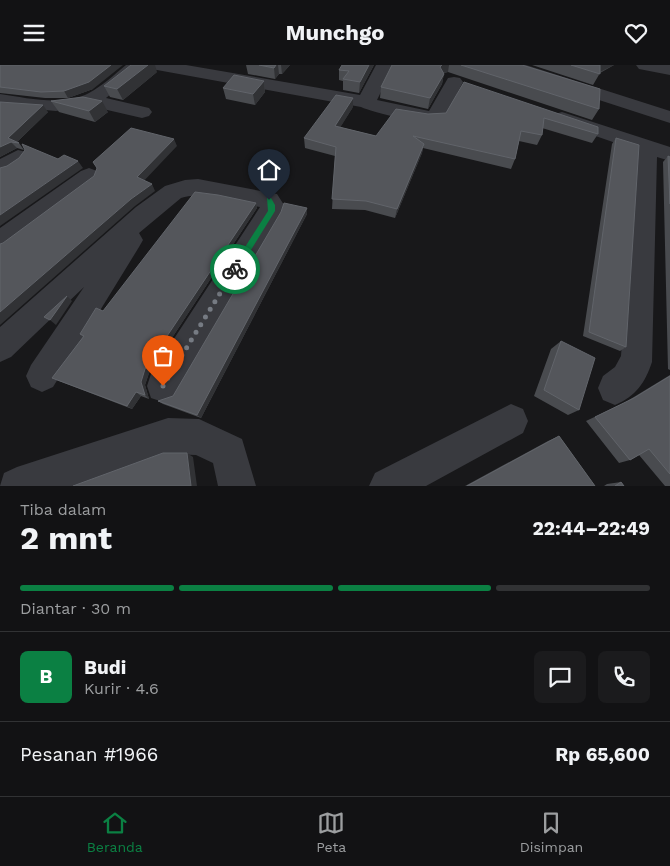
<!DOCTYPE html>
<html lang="id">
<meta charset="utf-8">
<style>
body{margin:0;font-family:"Work Sans",sans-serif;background:#1b1b1d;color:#f1f3f6;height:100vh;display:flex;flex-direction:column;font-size:19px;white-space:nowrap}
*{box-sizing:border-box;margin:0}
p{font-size:16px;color:#9c9ea0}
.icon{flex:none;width:28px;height:28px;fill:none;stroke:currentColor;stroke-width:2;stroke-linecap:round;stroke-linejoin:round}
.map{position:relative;height:421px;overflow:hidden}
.panel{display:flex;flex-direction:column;background:#121214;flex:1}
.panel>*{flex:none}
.pin{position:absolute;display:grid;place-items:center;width:42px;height:42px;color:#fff;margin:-51px -21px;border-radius:50% 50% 50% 0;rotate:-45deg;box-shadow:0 0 5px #0007}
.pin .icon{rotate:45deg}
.courier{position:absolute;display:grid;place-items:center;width:50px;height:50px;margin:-25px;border:4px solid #0b8043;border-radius:50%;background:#fff;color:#222;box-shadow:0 1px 6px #0007}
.headline em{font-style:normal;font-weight:700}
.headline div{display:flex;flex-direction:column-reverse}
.headline{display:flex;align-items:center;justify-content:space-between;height:85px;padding:0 20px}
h1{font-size:32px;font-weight:700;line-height:38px}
.bar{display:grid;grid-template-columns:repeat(4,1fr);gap:8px 5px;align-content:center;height:60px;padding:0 20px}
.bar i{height:6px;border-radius:4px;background:#313234}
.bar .current{background:#0b8043}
.bar p{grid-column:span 4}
.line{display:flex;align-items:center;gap:12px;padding:0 20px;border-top:1px solid #313234}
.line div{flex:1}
.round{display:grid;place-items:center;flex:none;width:52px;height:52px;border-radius:8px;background:#1b1b1d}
header{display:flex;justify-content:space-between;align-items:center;height:65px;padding:0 20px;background:#121214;font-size:22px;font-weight:700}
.tabs{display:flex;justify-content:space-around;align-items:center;height:70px;border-top:1px solid #313234;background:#121214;font-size:14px;color:#9c9ea0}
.tabs a{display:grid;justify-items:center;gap:2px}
.tabs .current{color:#0b8043}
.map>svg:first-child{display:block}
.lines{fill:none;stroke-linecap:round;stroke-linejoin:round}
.minor{fill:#393a3f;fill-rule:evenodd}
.wall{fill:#494b4f}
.shaded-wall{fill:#313235}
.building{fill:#54565b;stroke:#61646a}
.route{fill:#0b8043}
.done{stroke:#767b83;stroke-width:5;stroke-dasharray:0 9}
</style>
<header><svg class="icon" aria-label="menu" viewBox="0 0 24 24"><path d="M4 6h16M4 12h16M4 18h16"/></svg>Munchgo<svg class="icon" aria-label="heart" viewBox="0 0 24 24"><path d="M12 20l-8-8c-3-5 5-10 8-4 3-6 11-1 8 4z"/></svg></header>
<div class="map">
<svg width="670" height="421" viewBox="0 0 670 421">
<rect width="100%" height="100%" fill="#18181a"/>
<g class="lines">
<path class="minor" d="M 126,0 L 146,0 L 106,33 L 149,43 L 152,47 L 149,51 L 142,53 L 90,41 L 56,46 L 0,41 L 0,29 C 28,33 63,42 89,28 C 102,21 114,10 126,0 Z
M 148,0 L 186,0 L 360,30 L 376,0 L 394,0 L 377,35 L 429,46 L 448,13 L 454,12 L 460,13 L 463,17 L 443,56 C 428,61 377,49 361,42 L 157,5 L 151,4 Z
M 500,0 L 526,0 L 670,46 L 670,58 L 503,4 Z
M 636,0 L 670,0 L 670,10 L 639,4 Z
M 562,47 L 670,82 L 670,96 L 657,92 L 652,297 C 645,318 636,331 615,340 L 603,335 L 598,323 L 603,311 L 615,302 L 621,291 L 636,85 L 555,57 L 552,53 L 555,49 Z
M 18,85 L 26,87 L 29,92 C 23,101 11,108 0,111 L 0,94 Z
M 89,103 L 97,106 L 100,111 L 97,116 L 9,183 L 0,186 L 0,163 L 81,106 Z
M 198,114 L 277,129 L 284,140 L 280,152 L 175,333 L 163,337 L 151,333 L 147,321 L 151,309 L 260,142 C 238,138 202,126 181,133 L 139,168 L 143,175 L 139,182 L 53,322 L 42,327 L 31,322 L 26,311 L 31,300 L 84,222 L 11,292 L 0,297 L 0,262 L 136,142 L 165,121 L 185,115 Z
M 511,339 L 523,344 L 528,356 L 523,368 L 426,421 L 369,421 L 375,408 Z
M 168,353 L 199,354 L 242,374 L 256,421 L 218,421 L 213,398 L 196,390 L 168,389 L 73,421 L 0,421 L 4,408 L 17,402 Z"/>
</g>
<path class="wall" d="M 0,0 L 93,24 L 68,33 L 45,33 L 0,28 Z
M 246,0 L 290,0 L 282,9 L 279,9 L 275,14 L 248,9 Z
M 374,0 L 359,28 L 343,25 L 343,16 L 339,15 L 339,5 Z
M 392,0 L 522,0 L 599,44 L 592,55 L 448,7 L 444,8 L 442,19 L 428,44 L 380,33 L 381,22 Z
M 532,0 L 614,0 L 600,8 L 593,20 Z
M 157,7 L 123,35 L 110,32 L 104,21 Z
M 264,16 L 265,27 L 255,40 L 226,34 L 223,23 Z
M 464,17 L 598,69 L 592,78 L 542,63 L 542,70 L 537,80 L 519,76 L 515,94 L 511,104 L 423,83 L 422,88 L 395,153 L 365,145 L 332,144 L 335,91 L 305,83 L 304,73 L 353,42 L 340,62 L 376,71 L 428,49 L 446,48 Z
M 51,36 L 108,47 L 95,57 L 59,47 Z
M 0,37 L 48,47 L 17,77 L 19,78 L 24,85 L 17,83 L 0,92 Z
M 616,73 L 626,282 L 620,286 L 583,271 L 612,79 Z
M 668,91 L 670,92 L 670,305 L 668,304 L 663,97 Z
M 256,138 L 257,143 L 149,308 L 145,320 L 149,334 L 141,331 L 132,344 L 59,316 L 52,313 L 83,272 L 80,269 L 103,246 Z
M 307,143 L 307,149 L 201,353 L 163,339 L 158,336 L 173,331 Z
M 561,276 L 579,345 L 568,350 L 534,331 L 551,284 Z
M 670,310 L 670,421 L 665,421 L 639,390 L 630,395 L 619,398 L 586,356 L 624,338 Z
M 559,371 L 595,421 L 465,421 L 548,376 Z
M 621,417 L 624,421 L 604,421 L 607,419 Z"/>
<path class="shaded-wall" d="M 111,0 L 123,0 L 93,24 L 68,33 L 64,26 Z
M 148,0 L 155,0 L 157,7 L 123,35 L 117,24 Z
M 276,0 L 278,0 L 279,9 L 275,14 L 274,3 Z
M 281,0 L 290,0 L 282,9 Z
M 369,0 L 374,0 L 359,28 L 360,17 Z
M 442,0 L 449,0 L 448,7 L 442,8 L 440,2 Z
M 600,0 L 614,0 L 598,8 Z
M 444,9 L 442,19 L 428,44 L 430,33 Z
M 264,16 L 265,27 L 255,40 L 253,29 Z
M 353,33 L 353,42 L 335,71 L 335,61 Z
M 102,36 L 108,47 L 95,57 L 89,46 Z
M 43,40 L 48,47 L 17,77 L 11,77 L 17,83 L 0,92 L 0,82 L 8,73 Z
M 174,74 L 177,81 L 141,119 L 137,112 Z
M 424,79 L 422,88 L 395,153 L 397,144 Z
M 78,96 L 83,103 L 0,161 L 0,150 Z
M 152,119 L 155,126 L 135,141 L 0,260 L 0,247 L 131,134 Z
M 256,138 L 257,143 L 149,308 L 145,320 L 149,334 L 145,330 L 141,317 L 145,304 Z
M 307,143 L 307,149 L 201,353 L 197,350 Z
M 67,231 L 72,236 L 56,260 L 50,255 Z
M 136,327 L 141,331 L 132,344 L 127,341 Z
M 187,388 L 193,392 L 197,421 L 191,421 Z"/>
<path class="building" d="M 0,0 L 111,0 L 89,17 L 64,26 L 41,27 L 0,22 Z
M 131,0 L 148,0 L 117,24 L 104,21 Z
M 259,0 L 276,0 L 274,3 Z
M 342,0 L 369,0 L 360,17 L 343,14 L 349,6 L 339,5 Z
M 392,0 L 442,0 L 440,2 L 444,9 L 430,33 L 381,22 Z
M 461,0 L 522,0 L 600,24 L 599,44 Z
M 571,0 L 600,0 L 600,9 Z
M 234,10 L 264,16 L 253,29 L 223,23 Z
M 464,17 L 598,62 L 598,69 L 544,53 L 542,70 L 521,66 L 515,94 L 413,71 L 424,79 L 397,144 L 366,136 L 332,134 L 336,82 L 304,73 L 336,30 L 353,33 L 335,61 L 376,71 L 396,44 L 428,49 L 446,48 Z
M 83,32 L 102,36 L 89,46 L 51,36 Z
M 0,37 L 43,40 L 8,73 L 19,78 L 11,77 L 0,82 Z
M 131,63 L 174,74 L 137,112 L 152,119 L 131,134 L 0,247 L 0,179 L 3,178 L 94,111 L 97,103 L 93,97 Z
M 616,73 L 639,80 L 626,282 L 589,267 Z
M 22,79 L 58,94 L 64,90 L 78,96 L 0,150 L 0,103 L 7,101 L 19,93 L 25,85 Z
M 668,91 L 670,92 L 670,139 Z
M 195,127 L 218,130 L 256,138 L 145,304 L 141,317 L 145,330 L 136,327 L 127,341 L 52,313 L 84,271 L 80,269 L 96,243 L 103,246 Z
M 284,138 L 307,143 L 197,350 L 158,336 L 173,331 L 281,147 Z
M 67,231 L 50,255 L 44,252 Z
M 561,276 L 595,293 L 579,345 L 544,325 Z
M 670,311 L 670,409 L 649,384 L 630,395 L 595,352 L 634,333 Z
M 559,371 L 595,421 L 467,421 Z
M 163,388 L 187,388 L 191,421 L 73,421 Z
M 621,417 L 624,421 L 615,421 Z"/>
<path class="route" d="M 267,133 L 271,133 L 275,140 L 275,146 L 238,206 L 233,206 L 233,201 L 268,146 Z"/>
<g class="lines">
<path class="done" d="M 163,321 L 235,204"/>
</g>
</svg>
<div class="pin" style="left:163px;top:321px;background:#ea580c"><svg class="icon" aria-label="bag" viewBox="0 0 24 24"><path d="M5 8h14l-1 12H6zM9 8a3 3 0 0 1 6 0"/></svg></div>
<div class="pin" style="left:269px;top:135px;background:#1f2937"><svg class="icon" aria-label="home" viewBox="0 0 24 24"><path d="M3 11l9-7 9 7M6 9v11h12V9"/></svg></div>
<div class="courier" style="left:235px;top:204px"><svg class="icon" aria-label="bike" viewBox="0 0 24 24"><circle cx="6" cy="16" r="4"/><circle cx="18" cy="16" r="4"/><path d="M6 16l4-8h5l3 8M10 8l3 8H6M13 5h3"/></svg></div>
</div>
<section class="panel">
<div class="headline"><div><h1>2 mnt</h1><p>Tiba dalam</p></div><em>22:44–22:49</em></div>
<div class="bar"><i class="current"></i><i class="current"></i><i class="current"></i><i></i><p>Diantar · 30 m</p></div>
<div class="line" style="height:90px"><b class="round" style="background:#0b8043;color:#fff">B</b><div><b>Budi</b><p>Kurir · 4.6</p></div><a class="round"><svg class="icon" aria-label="chat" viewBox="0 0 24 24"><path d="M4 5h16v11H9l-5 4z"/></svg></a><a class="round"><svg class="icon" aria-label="phone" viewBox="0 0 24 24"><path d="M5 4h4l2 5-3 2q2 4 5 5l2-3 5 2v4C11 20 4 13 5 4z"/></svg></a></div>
<div class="line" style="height:65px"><div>Pesanan #1966</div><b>Rp 65,600</b></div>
</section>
<nav class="tabs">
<a class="current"><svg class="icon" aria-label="home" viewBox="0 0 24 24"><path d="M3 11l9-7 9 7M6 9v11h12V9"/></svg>Beranda</a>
<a><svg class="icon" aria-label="map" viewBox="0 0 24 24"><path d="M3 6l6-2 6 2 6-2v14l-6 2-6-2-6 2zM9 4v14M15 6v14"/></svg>Peta</a>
<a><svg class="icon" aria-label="saved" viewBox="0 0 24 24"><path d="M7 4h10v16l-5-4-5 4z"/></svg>Disimpan</a>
</nav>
